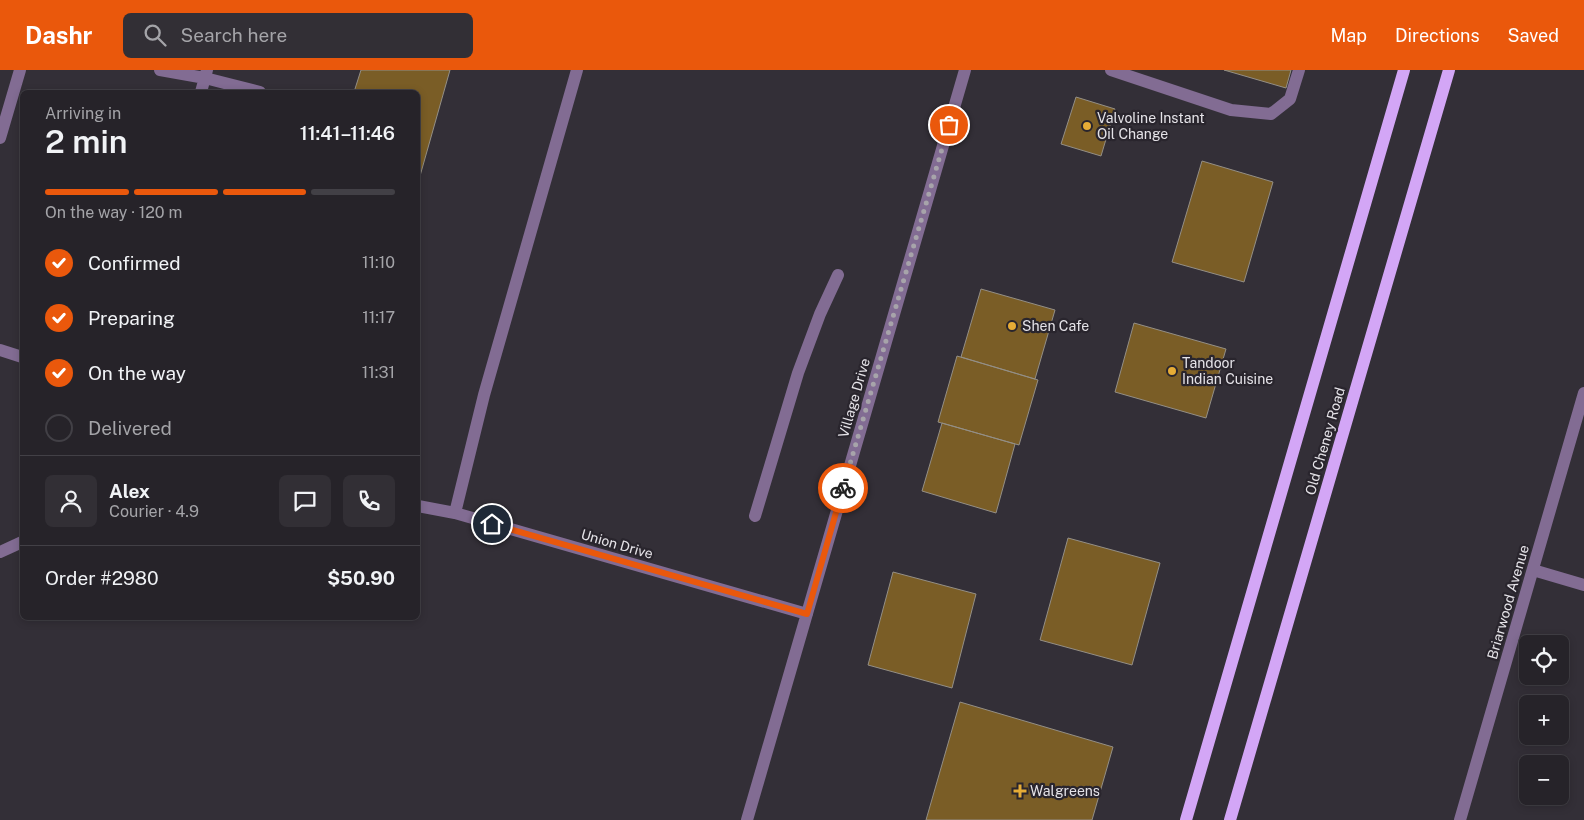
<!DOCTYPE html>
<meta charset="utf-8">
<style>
body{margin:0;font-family:"Public Sans",sans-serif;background:#322f35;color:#f1f3f6;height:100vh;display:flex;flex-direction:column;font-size:19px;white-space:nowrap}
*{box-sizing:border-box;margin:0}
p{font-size:16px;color:#a4a4a8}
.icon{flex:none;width:28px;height:28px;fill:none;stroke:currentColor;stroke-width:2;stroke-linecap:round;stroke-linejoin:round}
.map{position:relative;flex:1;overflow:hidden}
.side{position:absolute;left:20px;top:20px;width:400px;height:530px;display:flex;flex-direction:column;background:#262329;border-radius:8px;box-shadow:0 2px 8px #0003,0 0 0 1px #424046}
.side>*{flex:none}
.buttons{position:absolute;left:1519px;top:565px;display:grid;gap:10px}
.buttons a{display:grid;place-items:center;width:50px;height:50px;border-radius:8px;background:#262329;box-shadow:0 2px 8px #0003,0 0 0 1px #424046;font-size:25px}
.pin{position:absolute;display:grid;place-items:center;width:42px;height:42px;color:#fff;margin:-21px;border:2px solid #fff;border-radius:50%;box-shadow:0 1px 5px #0007}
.courier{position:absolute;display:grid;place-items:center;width:50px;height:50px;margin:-25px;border:4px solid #ea580c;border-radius:50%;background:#fff;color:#222;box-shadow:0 1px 6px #0007}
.summary em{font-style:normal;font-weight:600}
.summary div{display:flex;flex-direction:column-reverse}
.summary{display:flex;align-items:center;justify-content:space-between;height:85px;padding:0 25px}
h1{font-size:32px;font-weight:600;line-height:38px}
.bar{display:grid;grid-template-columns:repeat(4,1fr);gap:8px 5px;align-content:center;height:60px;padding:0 25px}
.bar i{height:6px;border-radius:4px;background:#424046}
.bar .active{background:#ea580c}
.bar p{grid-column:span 4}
.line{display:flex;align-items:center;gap:12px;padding:0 25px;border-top:1px solid #424046}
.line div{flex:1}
.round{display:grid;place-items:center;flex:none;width:52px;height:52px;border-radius:8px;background:#322f35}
ol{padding:0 25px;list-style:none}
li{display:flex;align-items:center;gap:15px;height:55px}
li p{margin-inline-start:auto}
li .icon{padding:5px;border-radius:50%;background:#ea580c;color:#fff;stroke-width:4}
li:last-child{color:#a4a4a8}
li i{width:28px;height:28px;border:2px solid #424046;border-radius:50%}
header{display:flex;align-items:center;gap:30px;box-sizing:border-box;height:70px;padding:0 25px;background:#ea580c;color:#fff}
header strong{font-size:24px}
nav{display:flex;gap:28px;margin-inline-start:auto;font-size:18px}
.search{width:350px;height:45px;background:#322f35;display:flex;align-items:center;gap:12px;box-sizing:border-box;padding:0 18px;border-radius:8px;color:#a4a4a8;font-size:19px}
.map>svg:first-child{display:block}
.building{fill:#7a5d26;stroke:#948f86}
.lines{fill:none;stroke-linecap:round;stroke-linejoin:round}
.minor{stroke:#826c93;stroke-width:12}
.major{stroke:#d3a6f6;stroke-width:12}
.done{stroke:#a7a4aa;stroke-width:5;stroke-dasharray:0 9}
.route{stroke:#ea580c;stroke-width:6}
.poi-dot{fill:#e6ac36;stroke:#29252d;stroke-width:2}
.labels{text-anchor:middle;stroke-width:4.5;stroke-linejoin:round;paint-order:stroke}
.poi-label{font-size:14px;fill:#e5e3e8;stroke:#29252d;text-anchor:start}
.street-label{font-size:14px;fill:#e5e3e8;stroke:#29252d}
</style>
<header>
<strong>Dashr</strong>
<div class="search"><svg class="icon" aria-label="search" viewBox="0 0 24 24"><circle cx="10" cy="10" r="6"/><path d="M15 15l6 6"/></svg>Search here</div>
<nav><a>Map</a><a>Directions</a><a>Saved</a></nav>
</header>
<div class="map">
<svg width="1584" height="750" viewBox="0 0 1584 750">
<rect width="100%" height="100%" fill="#332f37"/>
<path class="building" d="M 361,0 L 450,0 L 418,113 L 418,22 L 354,22 Z
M 1224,0 L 1291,0 L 1286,18 Z
M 1076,27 L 1115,39 L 1101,86 L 1061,74 Z
M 1202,91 L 1273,112 L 1244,212 L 1172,192 Z
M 981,219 L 1055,240 L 1035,309 L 961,287 Z
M 1134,253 L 1226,279 L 1206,348 L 1115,322 Z
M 957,286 L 1038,310 L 1019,375 L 938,352 Z
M 942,353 L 1015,374 L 996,443 L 922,421 Z
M 1068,468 L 1160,493 L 1132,595 L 1040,570 Z
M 893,502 L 976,524 L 952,618 L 868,595 Z
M 960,632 L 1113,677 L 1092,750 L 926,750 Z"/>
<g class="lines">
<path class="minor" d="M 160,0 L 205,8 L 260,22
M 1111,0 L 1231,40 L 1271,44 L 1290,29 L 1299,0
M 201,22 L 207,0
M 0,68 L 20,0
M 0,280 L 22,287
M 418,436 L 455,443 L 807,544
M 455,443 L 484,325 L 577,0
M 755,446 L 798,303 L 820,244 L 838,205
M 0,482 L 22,472
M 1533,500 L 1584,515
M 747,750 L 965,0
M 1460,750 L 1584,323"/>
<path class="major" d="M 1186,750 L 1404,0
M 1230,750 L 1449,0"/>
</g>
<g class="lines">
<path class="done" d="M 843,418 L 949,55"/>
<path class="route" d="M 492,454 L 807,544 L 843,418"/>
</g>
<g class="poi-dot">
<circle cx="1087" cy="56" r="5"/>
<circle cx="1012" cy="256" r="5"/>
<circle cx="1172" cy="301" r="5"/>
<path d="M1017.5 713.5h5v5h5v5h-5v5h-5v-5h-5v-5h5z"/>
</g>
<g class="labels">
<g class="poi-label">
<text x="1097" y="53">Valvoline Instant<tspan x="1097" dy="16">Oil Change</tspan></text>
<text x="1022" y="261">Shen Cafe</text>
<text x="1182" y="298">Tandoor<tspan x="1182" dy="16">Indian Cuisine</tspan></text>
<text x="1030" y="726">Walgreens</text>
</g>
<g class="street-label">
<text transform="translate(854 328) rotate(-74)" y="5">Village Drive</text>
<text transform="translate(1325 371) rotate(-74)" y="5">Old Cheney Road</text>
<text transform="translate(617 474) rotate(16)" y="5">Union Drive</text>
<text transform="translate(1508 532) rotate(-74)" y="5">Briarwood Avenue</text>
</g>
</g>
</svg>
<div class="buttons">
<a><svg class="icon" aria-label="locate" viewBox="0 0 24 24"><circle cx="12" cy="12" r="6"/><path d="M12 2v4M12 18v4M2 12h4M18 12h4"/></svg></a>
<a>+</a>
<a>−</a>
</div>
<div class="pin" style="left:949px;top:55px;background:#ea580c"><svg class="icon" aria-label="bag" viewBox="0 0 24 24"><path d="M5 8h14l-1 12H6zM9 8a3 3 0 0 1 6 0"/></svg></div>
<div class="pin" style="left:492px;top:454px;background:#1f2937"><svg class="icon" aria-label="home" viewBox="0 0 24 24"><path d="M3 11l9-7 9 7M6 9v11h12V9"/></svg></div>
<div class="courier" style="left:843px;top:418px"><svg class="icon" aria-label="bike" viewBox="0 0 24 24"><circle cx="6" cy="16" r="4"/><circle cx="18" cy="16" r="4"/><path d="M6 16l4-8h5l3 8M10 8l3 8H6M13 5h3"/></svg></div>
<section class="side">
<div class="summary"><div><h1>2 min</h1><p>Arriving in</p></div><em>11:41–11:46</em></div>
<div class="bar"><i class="active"></i><i class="active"></i><i class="active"></i><i></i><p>On the way · 120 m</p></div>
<ol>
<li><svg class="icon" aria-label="check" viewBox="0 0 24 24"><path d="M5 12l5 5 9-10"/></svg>Confirmed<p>11:10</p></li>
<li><svg class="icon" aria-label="check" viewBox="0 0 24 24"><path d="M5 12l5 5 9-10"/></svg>Preparing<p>11:17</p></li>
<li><svg class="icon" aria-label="check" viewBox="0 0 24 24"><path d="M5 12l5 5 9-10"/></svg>On the way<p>11:31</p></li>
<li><i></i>Delivered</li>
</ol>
<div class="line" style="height:90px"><a class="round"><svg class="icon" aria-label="person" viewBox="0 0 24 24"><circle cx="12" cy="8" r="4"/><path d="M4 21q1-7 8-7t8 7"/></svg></a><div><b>Alex</b><p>Courier · 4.9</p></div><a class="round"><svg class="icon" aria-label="chat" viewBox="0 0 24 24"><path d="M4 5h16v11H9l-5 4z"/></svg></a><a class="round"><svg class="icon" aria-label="phone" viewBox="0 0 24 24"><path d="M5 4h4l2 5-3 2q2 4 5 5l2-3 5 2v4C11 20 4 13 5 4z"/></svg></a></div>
<div class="line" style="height:65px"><div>Order #2980</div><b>$50.90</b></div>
</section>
</div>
